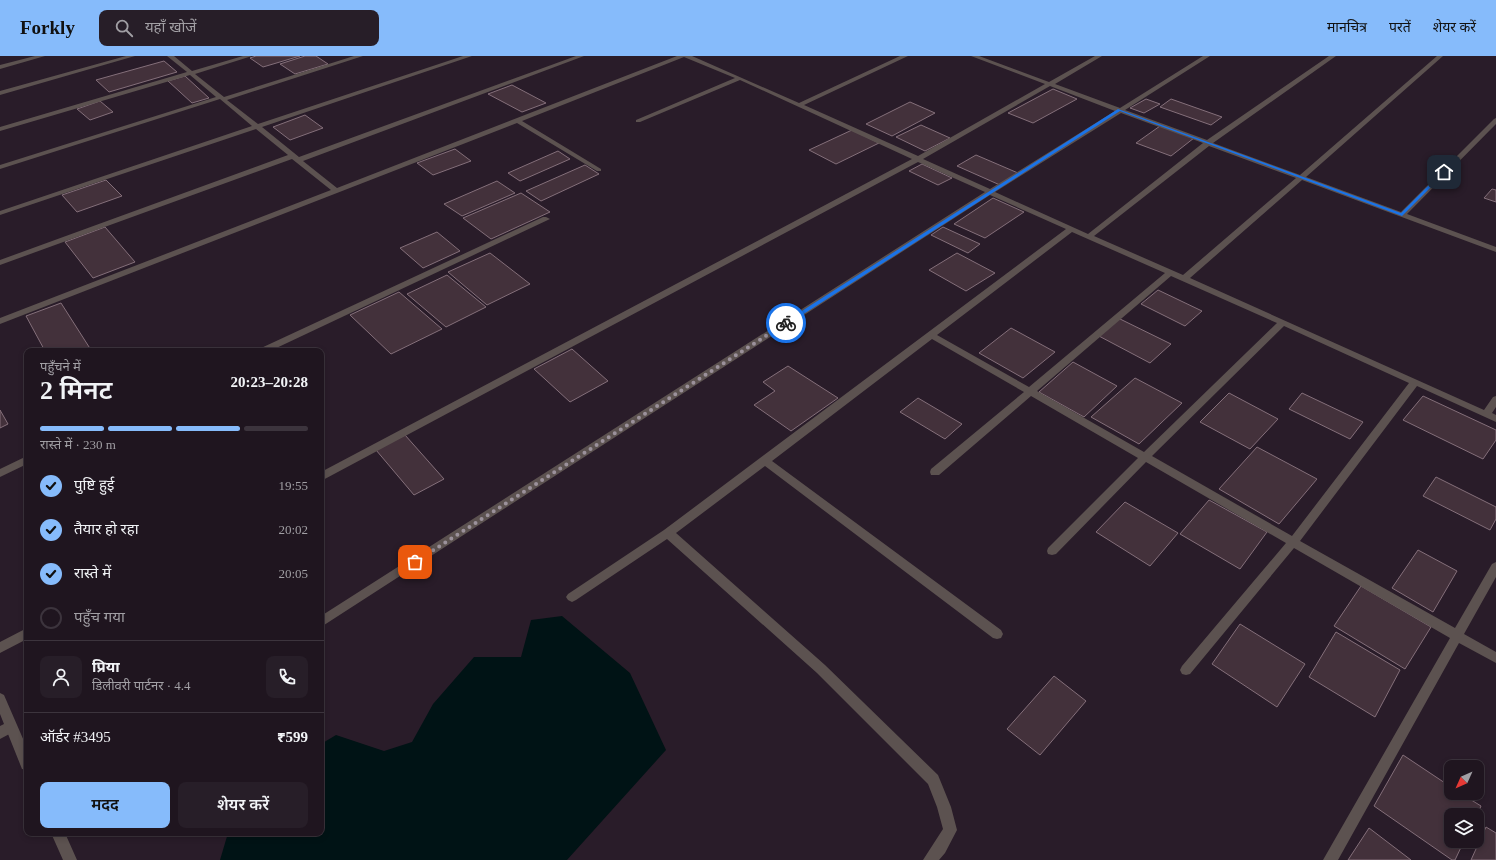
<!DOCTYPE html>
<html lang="hi">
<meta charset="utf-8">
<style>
body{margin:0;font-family:"Times New Roman","Noto Sans Devanagari",serif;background:#271e28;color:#f1f3f6;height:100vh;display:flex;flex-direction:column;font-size:15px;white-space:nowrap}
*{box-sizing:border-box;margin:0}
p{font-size:13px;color:#a19fa4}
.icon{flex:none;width:22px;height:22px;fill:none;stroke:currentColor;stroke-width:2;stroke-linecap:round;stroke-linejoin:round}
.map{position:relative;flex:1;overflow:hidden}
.drawer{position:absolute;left:24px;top:292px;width:300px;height:488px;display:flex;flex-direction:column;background:#1f151f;border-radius:8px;box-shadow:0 2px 6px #0003,0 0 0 1px #3c343d}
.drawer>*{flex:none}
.needle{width:26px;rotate:225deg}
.tools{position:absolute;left:1444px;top:704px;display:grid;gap:8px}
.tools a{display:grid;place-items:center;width:40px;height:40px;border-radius:8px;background:#1f151f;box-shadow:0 2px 6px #0003,0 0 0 1px #3c343d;font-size:20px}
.pin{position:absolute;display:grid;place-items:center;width:34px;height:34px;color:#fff;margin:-17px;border-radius:8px;box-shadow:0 2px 6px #0006}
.courier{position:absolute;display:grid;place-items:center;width:40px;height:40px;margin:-20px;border:3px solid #1a73e8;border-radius:50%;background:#fff;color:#222;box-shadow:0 1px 5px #0007}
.overview em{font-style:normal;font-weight:600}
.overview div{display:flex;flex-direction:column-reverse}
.overview{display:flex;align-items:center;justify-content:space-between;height:68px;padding:0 16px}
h1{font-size:26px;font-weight:600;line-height:30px}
.bar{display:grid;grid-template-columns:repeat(4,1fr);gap:6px 4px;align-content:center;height:48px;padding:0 16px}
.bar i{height:5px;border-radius:3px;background:#3c343d}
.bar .active{background:#86bbfb}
.bar p{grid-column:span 4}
.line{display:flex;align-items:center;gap:10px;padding:0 16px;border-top:1px solid #3c343d}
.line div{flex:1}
.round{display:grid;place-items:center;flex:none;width:42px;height:42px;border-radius:8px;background:#271e28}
ol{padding:0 16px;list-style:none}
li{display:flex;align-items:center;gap:12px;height:44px}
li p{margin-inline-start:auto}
li .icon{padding:4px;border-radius:50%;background:#86bbfb;color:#111;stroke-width:4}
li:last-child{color:#a19fa4}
li i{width:22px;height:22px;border:2px solid #3c343d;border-radius:50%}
.action{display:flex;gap:8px;margin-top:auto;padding:8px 16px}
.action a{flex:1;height:46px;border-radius:8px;background:#86bbfb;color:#111;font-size:16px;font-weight:600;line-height:46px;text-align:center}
.action a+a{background:#271e28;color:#f1f3f6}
header{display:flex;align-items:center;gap:24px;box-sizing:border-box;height:56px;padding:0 20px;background:#86bbfb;color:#111}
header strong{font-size:19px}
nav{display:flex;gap:22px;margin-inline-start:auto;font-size:14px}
.search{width:280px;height:36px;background:#271e28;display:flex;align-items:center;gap:10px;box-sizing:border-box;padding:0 14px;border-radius:8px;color:#a19fa4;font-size:15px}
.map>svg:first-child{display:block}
.water{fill:#001315}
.building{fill:#43313b;stroke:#846f7a}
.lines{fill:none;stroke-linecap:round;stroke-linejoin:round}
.minor{fill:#5c5250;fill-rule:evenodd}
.tertiary{fill:#5c5250;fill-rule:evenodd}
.route{fill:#1a73e8}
.done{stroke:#9b919b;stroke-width:4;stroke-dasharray:0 7.2}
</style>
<header>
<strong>Forkly</strong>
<div class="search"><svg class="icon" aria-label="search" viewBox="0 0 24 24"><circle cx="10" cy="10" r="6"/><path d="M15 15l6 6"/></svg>यहाँ खोजें</div>
<nav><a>मानचित्र</a><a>परतें</a><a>शेयर करें</a></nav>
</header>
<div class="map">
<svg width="1496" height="804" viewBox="0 0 1496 804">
<rect width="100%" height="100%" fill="#291c29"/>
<path class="water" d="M 562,560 L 630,617 L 666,694 L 567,804 L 220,804 L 228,777 L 321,777 L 321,688 L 336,679 L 384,695 L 412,686 L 433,648 L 474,601 L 521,601 L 531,564 Z"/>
<path class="building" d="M 256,0 L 300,0 L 263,11 L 250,2 Z
M 305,0 L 316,0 L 328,8 L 295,18 L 280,8 Z
M 164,5 L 177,16 L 109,36 L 96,24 Z
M 185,20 L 209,42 L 192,47 L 168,25 Z
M 512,29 L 546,47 L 522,56 L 488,38 Z
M 1053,33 L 1077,43 L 1033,67 L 1008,57 Z
M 1146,43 L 1160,48 L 1144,57 L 1130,52 Z
M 1171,43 L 1222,61 L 1211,69 L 1160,51 Z
M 100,45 L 113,56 L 90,64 L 77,53 Z
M 910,46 L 935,57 L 892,80 L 866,68 Z
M 305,59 L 323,72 L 290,84 L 273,71 Z
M 921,69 L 950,82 L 925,95 L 896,81 Z
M 1160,70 L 1194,82 L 1171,100 L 1136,87 Z
M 852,74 L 879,87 L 836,108 L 809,94 Z
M 455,93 L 471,105 L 433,119 L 417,107 Z
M 558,95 L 570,103 L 520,125 L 508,117 Z
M 976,99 L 1018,117 L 1000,129 L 957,110 Z
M 922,108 L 952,122 L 938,129 L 909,115 Z
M 585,109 L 599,118 L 541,145 L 526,135 Z
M 106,124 L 122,140 L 77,156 L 62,139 Z
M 497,125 L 515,137 L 462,160 L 444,148 Z
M 1492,133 L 1496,134 L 1496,146 L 1484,142 Z
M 521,137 L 550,156 L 491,183 L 463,162 Z
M 993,142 L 1024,156 L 985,182 L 954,168 Z
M 105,171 L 135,206 L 93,222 L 65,186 Z
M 943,171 L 980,188 L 968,197 L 931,179 Z
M 437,176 L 460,195 L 423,212 L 400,192 Z
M 490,197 L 530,228 L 487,249 L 448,216 Z
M 957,197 L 995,217 L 966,235 L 929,214 Z
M 447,219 L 486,251 L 446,271 L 407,238 Z
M 1158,234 L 1202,255 L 1185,270 L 1141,248 Z
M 399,236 L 442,273 L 391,298 L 350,259 Z
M 61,247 L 91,294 L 87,295 L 45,295 L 26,260 Z
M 1118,262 L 1171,288 L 1150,307 L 1097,279 Z
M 1011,272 L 1055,296 L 1023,322 L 979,297 Z
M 572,293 L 608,325 L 570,346 L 534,313 Z
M 1073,306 L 1117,330 L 1084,361 L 1039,336 Z
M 788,310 L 838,342 L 791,375 L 754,349 L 775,335 L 763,326 Z
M 1135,322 L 1182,347 L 1139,388 L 1091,361 Z
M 1229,337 L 1278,363 L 1250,393 L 1200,366 Z
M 1302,337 L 1363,366 L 1350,383 L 1289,353 Z
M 1423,340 L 1496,374 L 1496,384 L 1483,403 L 1403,364 Z
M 918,342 L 962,368 L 945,383 L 900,356 Z
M 0,354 L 8,368 L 0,372 Z
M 405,379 L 444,423 L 414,439 L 376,394 Z
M 1257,391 L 1317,423 L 1279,468 L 1219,433 Z
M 1436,421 L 1496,451 L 1496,463 L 1490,474 L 1423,440 Z
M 1209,444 L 1267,476 L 1240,513 L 1180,478 Z
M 1125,446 L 1178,477 L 1150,510 L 1096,476 Z
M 1418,494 L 1457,515 L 1433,556 L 1392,532 Z
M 1361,530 L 1431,571 L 1405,613 L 1334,570 Z
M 1240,568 L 1305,608 L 1277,651 L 1212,608 Z
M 1336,576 L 1400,614 L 1375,661 L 1309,621 Z
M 1054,620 L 1086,645 L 1040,699 L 1007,673 Z
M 1403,699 L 1451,731 L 1451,737 L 1460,737 L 1481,750 L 1477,759 L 1451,759 L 1451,785 L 1464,785 L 1455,804 L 1452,804 L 1374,750 Z
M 1486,771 L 1496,777 L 1496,804 L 1471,804 Z
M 1369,772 L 1411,804 L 1348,804 Z"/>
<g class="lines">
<path class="minor" d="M 35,0 L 45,0 L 0,13 L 0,9 Z
M 126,0 L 135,0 L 0,39 L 0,35 Z
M 167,0 L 174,0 L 192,15 L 243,0 L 252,0 L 195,18 L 224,41 L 354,0 L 363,0 L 227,44 L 258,68 L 463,0 L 472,0 L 262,71 L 299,101 L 576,0 L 584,0 L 303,105 L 337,132 L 677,0 L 692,0 L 799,47 L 900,0 L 908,0 L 804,49 L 918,100 L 1045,28 L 971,0 L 979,0 L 1049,26 L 1095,0 L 1102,0 L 1055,28 L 1120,52 L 1203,0 L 1210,0 L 1125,54 L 1207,84 L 1329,0 L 1336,0 L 1213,87 L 1300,119 L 1437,0 L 1443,0 L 1306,121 L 1401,156 L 1494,63 L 1496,62 L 1496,68 L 1407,158 L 1496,191 L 1496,196 L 1302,124 L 1190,222 L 1484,354 L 1493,341 L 1496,340 L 1496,351 L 1492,357 L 1496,359 L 1496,366 L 1417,330 L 1300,485 L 1455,572 L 1492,508 L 1496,506 L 1496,521 L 1464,578 L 1496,596 L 1496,607 L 1459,587 L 1338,804 L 1323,804 L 1450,582 L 1294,492 L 1190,618 L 1186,619 L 1182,618 L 1180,614 L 1182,610 L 1286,487 L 1146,406 L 1056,498 L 1052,499 L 1048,498 L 1047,495 L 1048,492 L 1138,402 L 1031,340 L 939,419 L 931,419 L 930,416 L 931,413 L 1024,336 L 932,283 L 772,405 L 1001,574 L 1003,578 L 1001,582 L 997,583 L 993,582 L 765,410 L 676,477 L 825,609 L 938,719 L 951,751 L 957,774 L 945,797 L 939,804 L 923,804 L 943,773 L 937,751 L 928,728 L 817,617 L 667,483 L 576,544 L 572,546 L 568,544 L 566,541 L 568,538 L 664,474 L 1066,173 L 990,139 L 321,571 L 321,560 L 985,136 L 918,106 L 321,425 L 321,416 L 912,103 L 740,24 L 640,66 L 636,66 L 636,64 L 735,22 L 684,1 L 522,65 L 601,113 L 601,115 L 597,115 L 517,67 L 0,268 L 0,262 L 331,134 L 292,103 L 0,209 L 0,204 L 288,99 L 256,73 L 0,159 L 0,155 L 252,70 L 220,43 L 0,113 L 0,109 L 216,41 L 190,19 L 0,75 L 0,71 L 187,16 ZM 1050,30 L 1115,55 L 990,133 L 923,103 ZM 1121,57 L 1203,87 L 1088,178 L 995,136 ZM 1209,90 L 1296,122 L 1183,219 L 1094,180 ZM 1072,176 L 1165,217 L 1029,331 L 937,279 ZM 1171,220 L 1277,267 L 1144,396 L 1037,335 ZM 1284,270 L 1409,327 L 1292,480 L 1152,400 Z
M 543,161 L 546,161 L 550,163 L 270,295 L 258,295 L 259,293 Z
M 27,400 L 27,408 L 0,421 L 0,413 Z
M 27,572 L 27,583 L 0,597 L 0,586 Z
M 10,665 L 15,667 L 16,671 L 15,675 L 0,683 L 0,670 Z"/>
<path class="tertiary" d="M 0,637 L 4,639 L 27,692 L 27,714 L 22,713 L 0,658 Z
M 51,777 L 65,777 L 77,804 L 63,804 Z"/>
</g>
<path class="route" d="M 1118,53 L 1401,157 L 1442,116 L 1446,116 L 1402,160 L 1120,55 L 788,268 L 783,267 Z"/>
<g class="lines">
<path class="done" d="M 415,506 L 786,267"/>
</g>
</svg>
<div class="tools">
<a><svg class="needle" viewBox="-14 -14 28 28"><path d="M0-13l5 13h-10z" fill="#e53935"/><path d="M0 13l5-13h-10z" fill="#a19fa4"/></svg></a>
<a><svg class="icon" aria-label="layers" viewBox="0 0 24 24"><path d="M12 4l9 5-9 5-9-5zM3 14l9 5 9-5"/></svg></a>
</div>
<div class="pin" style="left:415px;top:506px;background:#ea580c"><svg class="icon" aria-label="bag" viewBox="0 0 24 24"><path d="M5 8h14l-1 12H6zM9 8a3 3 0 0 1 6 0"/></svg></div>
<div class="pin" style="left:1444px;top:116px;background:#1f2937"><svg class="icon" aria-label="home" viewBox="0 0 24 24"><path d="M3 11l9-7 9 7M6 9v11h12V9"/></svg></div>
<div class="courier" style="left:786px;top:267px"><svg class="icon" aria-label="bike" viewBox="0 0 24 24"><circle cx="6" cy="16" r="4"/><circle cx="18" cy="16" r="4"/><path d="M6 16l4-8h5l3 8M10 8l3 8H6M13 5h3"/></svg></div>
<section class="drawer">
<div class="overview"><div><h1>2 मिनट</h1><p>पहुँचने में</p></div><em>20:23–20:28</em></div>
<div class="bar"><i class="active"></i><i class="active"></i><i class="active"></i><i></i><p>रास्ते में · 230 m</p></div>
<ol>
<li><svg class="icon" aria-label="check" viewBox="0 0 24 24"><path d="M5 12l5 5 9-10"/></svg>पुष्टि हुई<p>19:55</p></li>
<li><svg class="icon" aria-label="check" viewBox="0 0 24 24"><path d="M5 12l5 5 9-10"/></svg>तैयार हो रहा<p>20:02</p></li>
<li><svg class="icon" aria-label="check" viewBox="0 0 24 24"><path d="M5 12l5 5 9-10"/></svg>रास्ते में<p>20:05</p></li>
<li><i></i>पहुँच गया</li>
</ol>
<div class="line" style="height:72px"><a class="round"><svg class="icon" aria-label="person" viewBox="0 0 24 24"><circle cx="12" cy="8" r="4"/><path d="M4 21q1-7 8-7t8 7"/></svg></a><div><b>प्रिया</b><p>डिलीवरी पार्टनर · 4.4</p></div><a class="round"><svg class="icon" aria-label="phone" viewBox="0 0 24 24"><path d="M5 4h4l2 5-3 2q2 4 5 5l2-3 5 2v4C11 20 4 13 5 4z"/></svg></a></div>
<div class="line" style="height:52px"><div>ऑर्डर #3495</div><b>₹599</b></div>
<div class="action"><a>मदद</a><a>शेयर करें</a></div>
</section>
</div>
